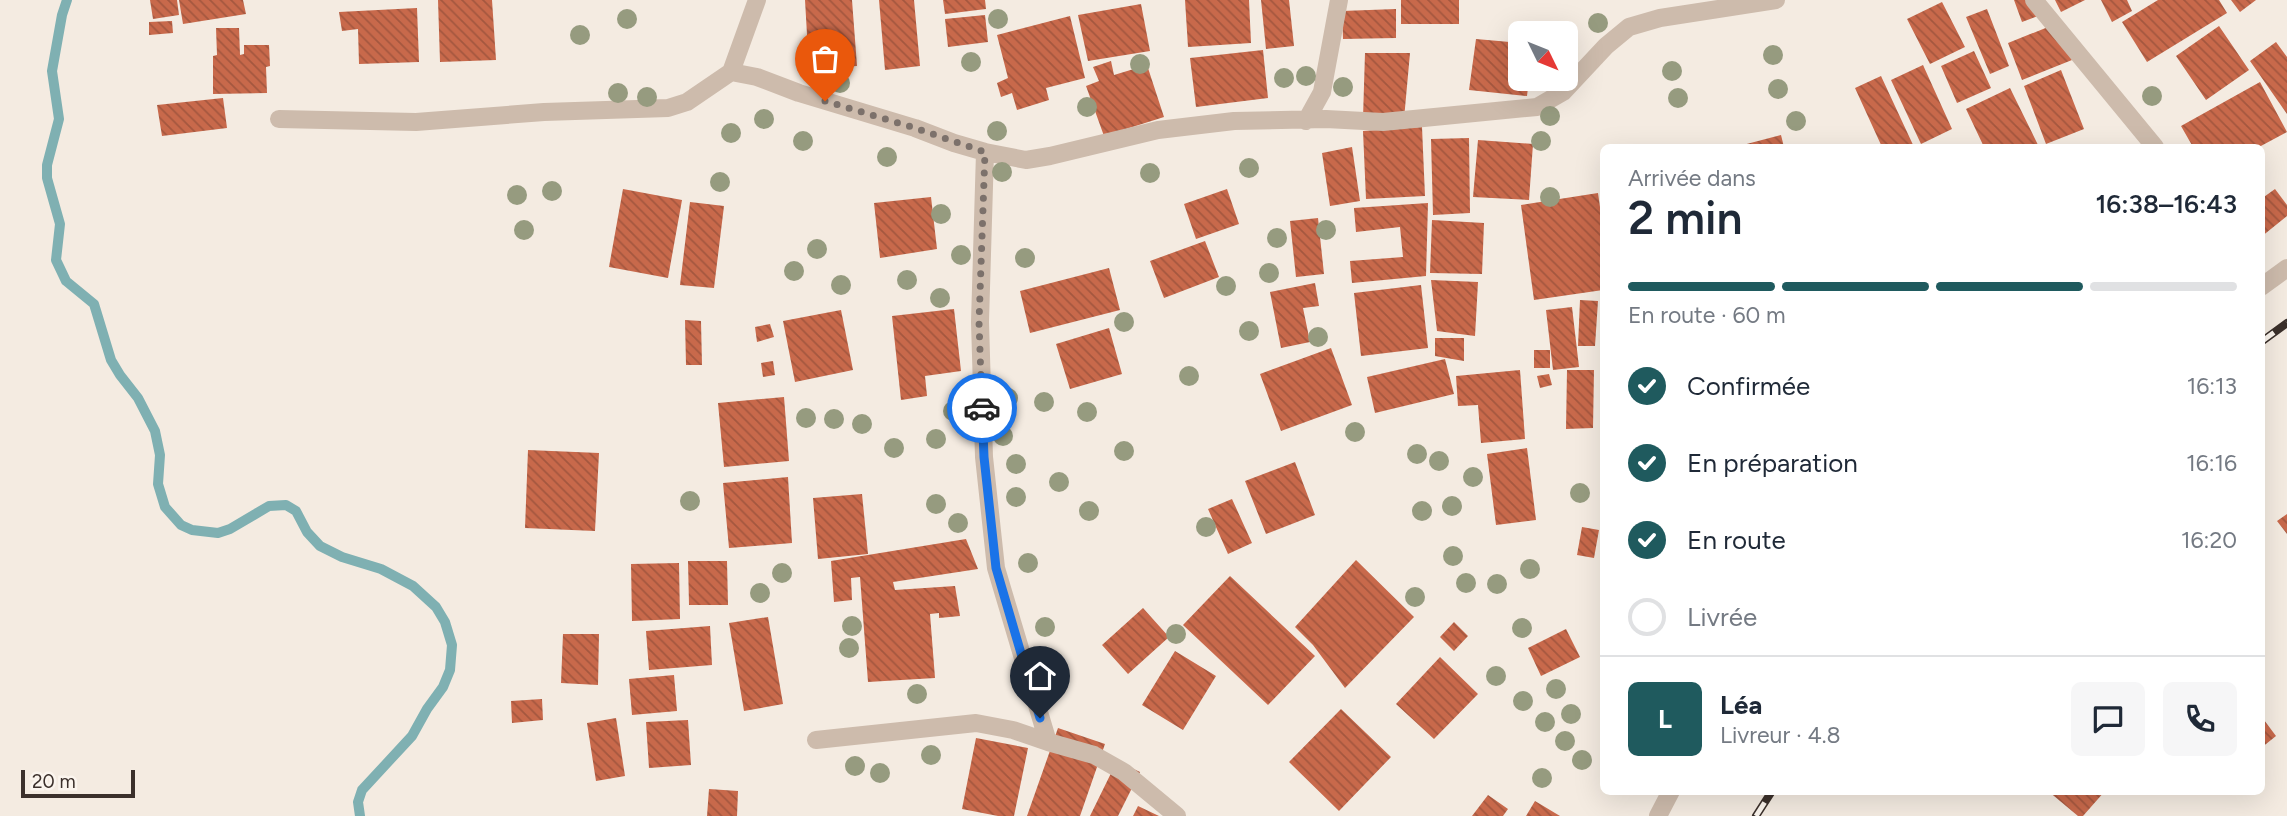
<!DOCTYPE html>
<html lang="fr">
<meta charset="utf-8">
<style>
body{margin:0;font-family:Figtree,sans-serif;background:#f6f6f7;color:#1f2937;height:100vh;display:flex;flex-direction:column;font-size:26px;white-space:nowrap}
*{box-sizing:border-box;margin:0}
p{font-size:23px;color:#747a83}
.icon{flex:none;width:38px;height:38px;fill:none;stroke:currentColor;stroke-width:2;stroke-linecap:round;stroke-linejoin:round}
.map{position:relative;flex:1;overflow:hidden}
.sheet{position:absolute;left:1600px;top:144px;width:665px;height:651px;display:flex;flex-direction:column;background:#fff;border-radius:10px;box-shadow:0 7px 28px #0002}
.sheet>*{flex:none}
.needle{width:46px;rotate:133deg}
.tools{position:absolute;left:1508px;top:21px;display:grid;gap:14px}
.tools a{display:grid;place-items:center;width:70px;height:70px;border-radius:10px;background:#fff;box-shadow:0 7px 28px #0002;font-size:35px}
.scale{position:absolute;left:21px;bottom:18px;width:114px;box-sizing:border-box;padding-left:7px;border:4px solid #3b302b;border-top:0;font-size:19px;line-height:24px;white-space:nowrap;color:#3b302b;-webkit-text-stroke:5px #fbf5ee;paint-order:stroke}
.pin{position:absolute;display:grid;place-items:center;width:60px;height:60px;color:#fff;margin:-72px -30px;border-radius:50% 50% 50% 0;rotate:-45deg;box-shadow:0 0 7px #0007}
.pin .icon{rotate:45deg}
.courier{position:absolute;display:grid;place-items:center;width:70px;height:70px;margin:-35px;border:5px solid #1a73e8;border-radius:50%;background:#fff;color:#222;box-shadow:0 2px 9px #0007}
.headline em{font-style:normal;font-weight:600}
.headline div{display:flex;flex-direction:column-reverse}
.headline{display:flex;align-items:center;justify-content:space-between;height:119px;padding:0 28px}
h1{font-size:46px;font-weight:600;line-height:52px}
.bar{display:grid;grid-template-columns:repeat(4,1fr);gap:10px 7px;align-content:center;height:84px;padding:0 28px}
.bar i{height:9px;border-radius:5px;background:#e0e1e3}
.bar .on{background:#1f5a5e}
.bar p{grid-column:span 4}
.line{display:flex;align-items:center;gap:18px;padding:0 28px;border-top:2px solid #e0e1e3}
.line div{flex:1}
.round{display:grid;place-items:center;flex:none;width:74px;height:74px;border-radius:10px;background:#f6f6f7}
ol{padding:0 28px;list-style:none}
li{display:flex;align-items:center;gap:21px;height:77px}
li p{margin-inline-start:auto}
li .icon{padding:7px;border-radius:50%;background:#1f5a5e;color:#fff;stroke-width:4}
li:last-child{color:#747a83}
li i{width:38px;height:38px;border:4px solid #e0e1e3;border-radius:50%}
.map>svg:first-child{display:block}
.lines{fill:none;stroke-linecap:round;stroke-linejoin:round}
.stream{stroke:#7fb0b2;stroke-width:10}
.building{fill:url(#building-back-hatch)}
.minor{stroke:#cdbbac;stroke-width:18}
.rail-casing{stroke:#3b302b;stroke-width:8}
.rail{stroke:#fbf5ee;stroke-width:5;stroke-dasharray:16;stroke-linecap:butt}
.tree{fill:#969b7f}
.done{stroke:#7c716b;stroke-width:7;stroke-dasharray:0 12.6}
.route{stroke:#1a73e8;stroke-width:9}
</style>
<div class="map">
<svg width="2287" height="816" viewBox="0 0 2287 816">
<defs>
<pattern id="building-back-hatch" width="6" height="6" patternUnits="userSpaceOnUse" patternTransform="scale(1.75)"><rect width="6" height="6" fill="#c8694b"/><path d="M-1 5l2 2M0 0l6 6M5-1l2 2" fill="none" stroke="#a4573f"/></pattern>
</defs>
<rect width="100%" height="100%" fill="#f4ebe1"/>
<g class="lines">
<path class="stream" d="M 67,0 L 62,15 L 52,71 L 59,119 L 47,165 L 47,178 L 60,224 L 56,260 L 66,281 L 94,304 L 111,360 L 120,375 L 138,398 L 155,431 L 160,455 L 158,484 L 165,507 L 181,525 L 192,530 L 218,533 L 230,529 L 269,506 L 286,505 L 296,511 L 307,532 L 320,546 L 342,557 L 381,569 L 413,586 L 436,607 L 445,622 L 452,645 L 450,670 L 443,687 L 427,709 L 412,736 L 362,790 L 358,802 L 360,816"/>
</g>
<path class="building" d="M 150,0 L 177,0 L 179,15 L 153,19 Z
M 179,0 L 243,0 L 246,14 L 183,24 Z
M 438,0 L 492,0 L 496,60 L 440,62 Z
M 805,0 L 852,0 L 857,66 L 809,69 Z
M 879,0 L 914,0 L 920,66 L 885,70 Z
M 943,0 L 985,0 L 986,9 L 945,14 Z
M 1185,0 L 1249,0 L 1251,43 L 1188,47 Z
M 1261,0 L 1289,0 L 1294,46 L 1266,49 Z
M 1401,0 L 1459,0 L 1459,24 L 1401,24 Z
M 2014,0 L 2044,0 L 2048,12 L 2022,22 Z
M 2055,0 L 2085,0 L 2061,12 Z
M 2101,0 L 2127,0 L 2132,11 L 2112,22 Z
M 2158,0 L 2219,0 L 2227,13 L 2147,62 L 2122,22 Z
M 2231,0 L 2256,0 L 2240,12 Z
M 1942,2 L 1965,47 L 1930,64 L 1907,19 Z
M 1141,4 L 1150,51 L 1088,61 L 1078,15 Z
M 417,8 L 419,62 L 359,64 L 358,29 L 342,31 L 339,12 Z
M 1396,9 L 1396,38 L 1343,39 L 1342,11 Z
M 1987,9 L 2009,66 L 1990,74 L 1966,17 Z
M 985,15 L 988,42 L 948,47 L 945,19 Z
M 1070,16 L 1085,78 L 1046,88 L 1049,100 L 1017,110 L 1012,93 L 1001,97 L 997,83 L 1008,78 L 997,35 Z
M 172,21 L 173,33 L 149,35 L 149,22 Z
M 2058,23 L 2072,60 L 2022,80 L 2008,43 Z
M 2219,26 L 2249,70 L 2206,100 L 2176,56 Z
M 216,28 L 239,28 L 240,55 L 244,54 L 244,45 L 269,45 L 270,66 L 266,67 L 267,93 L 213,94 L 213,56 L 217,55 Z
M 1476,39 L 1521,43 L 1521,79 L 1529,79 L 1527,96 L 1469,90 Z
M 2276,42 L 2287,57 L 2287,114 L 2250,61 Z
M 1263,50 L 1268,98 L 1196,107 L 1190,58 Z
M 1974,51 L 1991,88 L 1957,103 L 1941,66 Z
M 1365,53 L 1410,53 L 1404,119 L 1363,118 Z
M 1111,61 L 1114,75 L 1147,65 L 1164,117 L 1104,136 L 1086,86 L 1099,81 L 1093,67 Z
M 1923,65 L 1952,129 L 1921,144 L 1891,80 Z
M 2061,70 L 2084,129 L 2046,144 L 2024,86 Z
M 1881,76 L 1914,147 L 1882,147 L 1855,88 Z
M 2260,82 L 2287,132 L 2259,147 L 2193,147 L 2181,126 Z
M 2010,88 L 2039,147 L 1984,147 L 1966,109 Z
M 223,98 L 227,128 L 162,136 L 157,105 Z
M 1422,127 L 1425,196 L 1366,199 L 1363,131 Z
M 1781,135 L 1784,147 L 1739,147 L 1739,146 Z
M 1469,138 L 1470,213 L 1433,215 L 1431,139 Z
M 1478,140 L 1533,144 L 1529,200 L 1473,197 Z
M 1352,147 L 1360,201 L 1330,206 L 1322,153 Z
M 623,189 L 682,200 L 668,278 L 609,267 Z
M 1227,189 L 1239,224 L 1196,239 L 1184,204 Z
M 2275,189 L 2287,205 L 2287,216 L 2261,237 L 2261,199 Z
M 1598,193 L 1603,228 L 1603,290 L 1534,300 L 1521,205 Z
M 931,197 L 937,249 L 880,258 L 874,203 Z
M 690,202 L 724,206 L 714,288 L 680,285 Z
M 1428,203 L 1426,276 L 1352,283 L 1350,261 L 1403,257 L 1400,227 L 1356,232 L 1354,208 Z
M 1318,218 L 1324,274 L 1296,277 L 1290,221 Z
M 1432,220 L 1484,223 L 1482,274 L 1430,273 Z
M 1205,241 L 1219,277 L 1164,298 L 1150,261 Z
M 1109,268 L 1120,310 L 1030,333 L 1020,291 Z
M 1431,280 L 1478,282 L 1475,336 L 1437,331 Z
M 1315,283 L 1319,306 L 1303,308 L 1310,342 L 1281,348 L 1270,292 Z
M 1421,285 L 1428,348 L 1361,356 L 1354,293 Z
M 1580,300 L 1598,301 L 1595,346 L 1578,346 Z
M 1572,307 L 1579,367 L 1553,370 L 1546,310 Z
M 954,309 L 961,371 L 925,376 L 927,396 L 901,400 L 892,316 Z
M 841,310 L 853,370 L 795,382 L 783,321 Z
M 685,320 L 701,321 L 702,365 L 686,365 Z
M 770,324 L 774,337 L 757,342 L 755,327 Z
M 1109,328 L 1122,374 L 1070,389 L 1056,344 Z
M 1435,338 L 1464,338 L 1464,361 L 1435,356 Z
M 1331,348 L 1352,405 L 1281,431 L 1260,374 Z
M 1534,350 L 1550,350 L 1550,368 L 1534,368 Z
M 1445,359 L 1454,394 L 1375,413 L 1367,377 Z
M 773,361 L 775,375 L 763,377 L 761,363 Z
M 1520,370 L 1525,439 L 1481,443 L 1478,405 L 1458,406 L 1456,376 Z
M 1567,370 L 1594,370 L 1593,428 L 1566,429 Z
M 1549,374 L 1552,385 L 1540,388 L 1537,376 Z
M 784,397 L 789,461 L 724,467 L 718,403 Z
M 1527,448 L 1536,520 L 1496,525 L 1487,454 Z
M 528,450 L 599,453 L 595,531 L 525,528 Z
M 1295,462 L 1315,515 L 1266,534 L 1245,481 Z
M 788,477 L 792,543 L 729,548 L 723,483 Z
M 862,494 L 868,554 L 818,559 L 813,498 Z
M 1232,499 L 1252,543 L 1228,554 L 1208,509 Z
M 2287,514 L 2287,534 L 2277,521 Z
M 1582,527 L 1599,530 L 1594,558 L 1577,555 Z
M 966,539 L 978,569 L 893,582 L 895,590 L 955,586 L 960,616 L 939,618 L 939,613 L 930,614 L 935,678 L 868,682 L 860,577 L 851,578 L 852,600 L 834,602 L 831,561 Z
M 1356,560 L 1414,617 L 1345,688 L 1313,645 L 1295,627 Z
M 688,561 L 727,561 L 728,605 L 689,605 Z
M 679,563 L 680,619 L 632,621 L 631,564 Z
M 1230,576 L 1315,656 L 1268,705 L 1183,625 Z
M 1143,608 L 1169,637 L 1128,674 L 1102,645 Z
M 768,617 L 783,704 L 744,711 L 729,623 Z
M 1454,622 L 1468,636 L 1454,651 L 1440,637 Z
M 710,626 L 712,665 L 649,670 L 646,631 Z
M 1566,629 L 1580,657 L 1541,676 L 1528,648 Z
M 563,634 L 599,634 L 598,685 L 561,683 Z
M 1175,651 L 1216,676 L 1183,730 L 1142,705 Z
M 1440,657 L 1478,694 L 1434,739 L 1396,704 Z
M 674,675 L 677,711 L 632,715 L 629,679 Z
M 542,699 L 543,720 L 512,723 L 511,701 Z
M 1341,709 L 1391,757 L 1339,811 L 1289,762 Z
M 2261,716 L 2276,736 L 2261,748 Z
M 616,718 L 625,776 L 596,781 L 587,723 Z
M 688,720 L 691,765 L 649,768 L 646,722 Z
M 1058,728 L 1105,744 L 1080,816 L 1027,816 Z
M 976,738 L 1028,748 L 1014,816 L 998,816 L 962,809 Z
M 1117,761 L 1140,772 L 1118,816 L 1090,816 Z
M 709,789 L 738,791 L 737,816 L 707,816 Z
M 2048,791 L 2105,791 L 2083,816 L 2078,816 Z
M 1488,795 L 1508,809 L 1503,816 L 1472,816 Z
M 1535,801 L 1560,816 L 1526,816 Z
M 1138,806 L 1159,816 L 1133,816 Z"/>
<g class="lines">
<path class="minor" d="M 2034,0 L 2155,147
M 731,72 L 757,77 L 799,93 L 915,128 L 954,143 L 985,152 L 1026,160 L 1050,156 L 1158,130 L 1234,121 L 1326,119 L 1383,122 L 1537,107 L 1563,92 L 1606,46 L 1629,27 L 1660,18 L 1776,0
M 279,119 L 416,122 L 544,112 L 668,108 L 687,102 L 731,72 L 757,0
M 1306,121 L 1322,92 L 1339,0
M 985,152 L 980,322 L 984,457 L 996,568 L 1048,742
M 2261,287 L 2287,268
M 816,740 L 976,723 L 1013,730 L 1048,742 L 1094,755 L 1124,772 L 1177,816
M 1658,816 L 1671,791"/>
<g class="rail-casing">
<path id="rail" d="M 2261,342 L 2287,323
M 1756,816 L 1772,791"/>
</g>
<use href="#rail" class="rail"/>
</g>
<g class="tree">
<circle cx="627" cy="19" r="10"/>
<circle cx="998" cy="19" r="10"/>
<circle cx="1598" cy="23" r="10"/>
<circle cx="580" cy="35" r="10"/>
<circle cx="1773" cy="55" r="10"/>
<circle cx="971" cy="62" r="10"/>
<circle cx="1140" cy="64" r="10"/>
<circle cx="1672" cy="71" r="10"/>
<circle cx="1306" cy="76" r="10"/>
<circle cx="1284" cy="78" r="10"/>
<circle cx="840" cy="83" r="10"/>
<circle cx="1343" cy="87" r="10"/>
<circle cx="1778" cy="89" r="10"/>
<circle cx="618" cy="93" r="10"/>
<circle cx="2152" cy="96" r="10"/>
<circle cx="647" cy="97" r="10"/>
<circle cx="1678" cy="98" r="10"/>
<circle cx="1087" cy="107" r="10"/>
<circle cx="1550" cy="116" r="10"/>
<circle cx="764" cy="119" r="10"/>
<circle cx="1796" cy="121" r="10"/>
<circle cx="997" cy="131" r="10"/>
<circle cx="731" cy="133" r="10"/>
<circle cx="803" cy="141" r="10"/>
<circle cx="1541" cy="141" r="10"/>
<circle cx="887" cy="157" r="10"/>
<circle cx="1249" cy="168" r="10"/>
<circle cx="1002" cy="172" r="10"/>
<circle cx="1150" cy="173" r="10"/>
<circle cx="720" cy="182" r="10"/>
<circle cx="552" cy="191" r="10"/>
<circle cx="517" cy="195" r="10"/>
<circle cx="1550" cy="197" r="10"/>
<circle cx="941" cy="214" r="10"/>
<circle cx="524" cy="230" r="10"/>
<circle cx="1326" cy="230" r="10"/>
<circle cx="1277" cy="238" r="10"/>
<circle cx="817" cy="249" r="10"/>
<circle cx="961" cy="255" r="10"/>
<circle cx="1025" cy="258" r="10"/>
<circle cx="794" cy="271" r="10"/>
<circle cx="1269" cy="273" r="10"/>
<circle cx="907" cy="280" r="10"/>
<circle cx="841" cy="285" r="10"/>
<circle cx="1226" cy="286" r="10"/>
<circle cx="940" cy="298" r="10"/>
<circle cx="1124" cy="322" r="10"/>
<circle cx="1249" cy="331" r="10"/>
<circle cx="1318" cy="337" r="10"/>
<circle cx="1189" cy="376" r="10"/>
<circle cx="1008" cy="398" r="10"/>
<circle cx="1044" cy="402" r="10"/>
<circle cx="953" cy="411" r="10"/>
<circle cx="1087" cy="412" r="10"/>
<circle cx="806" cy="418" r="10"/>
<circle cx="834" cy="419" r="10"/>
<circle cx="862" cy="424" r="10"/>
<circle cx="1355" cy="432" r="10"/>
<circle cx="1003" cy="436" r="10"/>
<circle cx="936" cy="439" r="10"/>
<circle cx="894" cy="448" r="10"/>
<circle cx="1124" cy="451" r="10"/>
<circle cx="1417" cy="454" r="10"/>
<circle cx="1439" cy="461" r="10"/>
<circle cx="1016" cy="464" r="10"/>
<circle cx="1473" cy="477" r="10"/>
<circle cx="1059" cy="482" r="10"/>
<circle cx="1580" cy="493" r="10"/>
<circle cx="1016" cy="497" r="10"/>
<circle cx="690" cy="501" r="10"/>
<circle cx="936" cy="504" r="10"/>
<circle cx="1452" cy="506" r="10"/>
<circle cx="1089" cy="511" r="10"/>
<circle cx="1422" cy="511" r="10"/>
<circle cx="958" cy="523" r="10"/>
<circle cx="1206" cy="527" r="10"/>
<circle cx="1453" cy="556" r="10"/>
<circle cx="1028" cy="563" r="10"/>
<circle cx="1530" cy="569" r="10"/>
<circle cx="782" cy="573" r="10"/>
<circle cx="1466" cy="583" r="10"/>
<circle cx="1497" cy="584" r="10"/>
<circle cx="760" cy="593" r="10"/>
<circle cx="1415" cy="597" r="10"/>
<circle cx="852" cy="626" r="10"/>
<circle cx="1045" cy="627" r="10"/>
<circle cx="1522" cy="628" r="10"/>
<circle cx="1176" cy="634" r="10"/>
<circle cx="849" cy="648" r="10"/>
<circle cx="1496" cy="676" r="10"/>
<circle cx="1556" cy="689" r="10"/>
<circle cx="917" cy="694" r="10"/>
<circle cx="1523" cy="701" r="10"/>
<circle cx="1571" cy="714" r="10"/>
<circle cx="1545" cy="722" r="10"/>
<circle cx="1565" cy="741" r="10"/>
<circle cx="931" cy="755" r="10"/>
<circle cx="1582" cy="760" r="10"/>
<circle cx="855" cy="766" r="10"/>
<circle cx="880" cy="773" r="10"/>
<circle cx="1542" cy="778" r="10"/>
</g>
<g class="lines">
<path class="done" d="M 825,101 L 915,128 L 985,152 L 979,322 L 982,408"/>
<path class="route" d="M 982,408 L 984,457 L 996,568 L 1040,718"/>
</g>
</svg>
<div class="tools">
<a><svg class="needle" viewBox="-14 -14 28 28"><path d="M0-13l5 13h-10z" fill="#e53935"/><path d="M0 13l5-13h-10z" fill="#747a83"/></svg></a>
</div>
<div class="scale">20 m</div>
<div class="pin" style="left:825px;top:101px;background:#ea580c"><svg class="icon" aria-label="bag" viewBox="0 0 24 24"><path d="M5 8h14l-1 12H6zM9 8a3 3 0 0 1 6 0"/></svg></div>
<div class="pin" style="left:1040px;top:718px;background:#1f2937"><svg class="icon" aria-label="home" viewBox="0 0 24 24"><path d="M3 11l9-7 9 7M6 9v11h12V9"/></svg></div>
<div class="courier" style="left:982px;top:408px"><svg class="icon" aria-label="car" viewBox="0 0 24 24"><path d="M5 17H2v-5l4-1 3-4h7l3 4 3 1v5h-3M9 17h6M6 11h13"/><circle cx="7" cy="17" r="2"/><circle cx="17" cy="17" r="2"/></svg></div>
<section class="sheet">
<div class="headline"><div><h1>2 min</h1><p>Arrivée dans</p></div><em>16:38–16:43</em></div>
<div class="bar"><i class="on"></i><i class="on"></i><i class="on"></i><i></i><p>En route · 60 m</p></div>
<ol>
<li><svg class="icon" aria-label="check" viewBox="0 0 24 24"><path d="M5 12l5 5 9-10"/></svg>Confirmée<p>16:13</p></li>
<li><svg class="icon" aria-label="check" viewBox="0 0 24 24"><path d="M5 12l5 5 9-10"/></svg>En préparation<p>16:16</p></li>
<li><svg class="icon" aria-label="check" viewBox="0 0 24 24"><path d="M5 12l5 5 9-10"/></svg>En route<p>16:20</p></li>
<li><i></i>Livrée</li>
</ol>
<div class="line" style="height:126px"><b class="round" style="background:#1f5a5e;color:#fff">L</b><div><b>Léa</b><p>Livreur · 4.8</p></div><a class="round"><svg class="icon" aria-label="chat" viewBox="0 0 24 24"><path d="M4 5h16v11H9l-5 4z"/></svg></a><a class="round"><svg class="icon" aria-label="phone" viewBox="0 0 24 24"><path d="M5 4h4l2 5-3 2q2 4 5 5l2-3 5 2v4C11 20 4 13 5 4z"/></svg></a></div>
</section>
</div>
